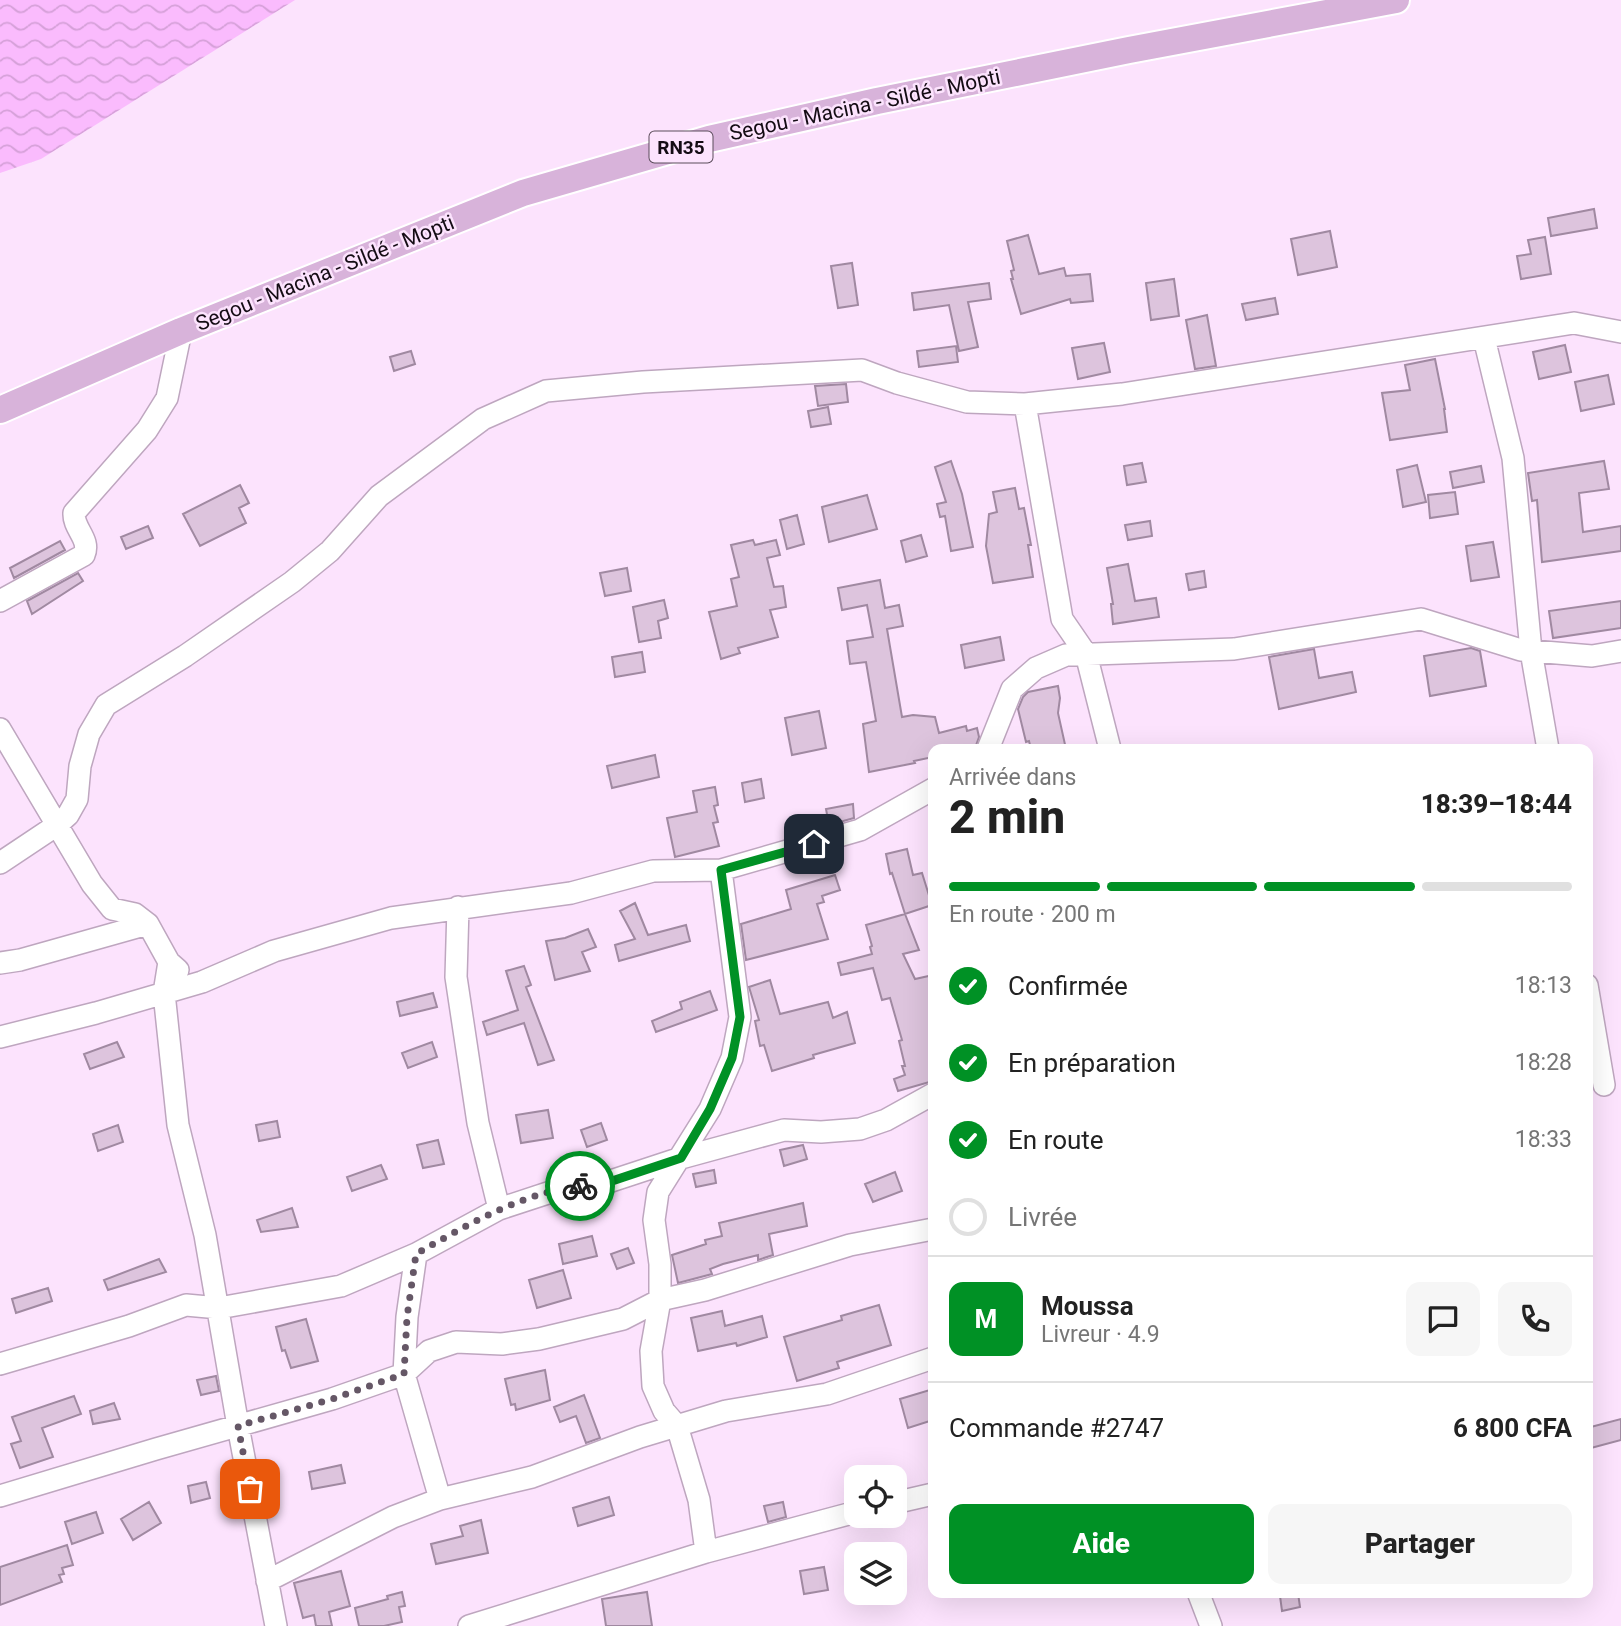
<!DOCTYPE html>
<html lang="fr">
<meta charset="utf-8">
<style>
body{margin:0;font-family:Roboto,sans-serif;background:#f6f6f6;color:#222;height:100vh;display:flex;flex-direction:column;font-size:26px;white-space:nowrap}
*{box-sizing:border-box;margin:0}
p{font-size:23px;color:#767676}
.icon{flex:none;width:38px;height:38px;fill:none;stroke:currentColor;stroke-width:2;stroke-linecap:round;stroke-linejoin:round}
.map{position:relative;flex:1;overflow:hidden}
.side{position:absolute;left:928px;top:744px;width:665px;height:854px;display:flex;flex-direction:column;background:#fff;border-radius:14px;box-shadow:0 7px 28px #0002}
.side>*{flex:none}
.controls{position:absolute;left:844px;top:1465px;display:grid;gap:14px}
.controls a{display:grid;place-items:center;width:63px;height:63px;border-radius:14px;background:#fff;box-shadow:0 7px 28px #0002;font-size:35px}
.pin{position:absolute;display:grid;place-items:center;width:60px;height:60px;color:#fff;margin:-30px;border-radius:14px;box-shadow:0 4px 10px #0006}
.courier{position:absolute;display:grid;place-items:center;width:70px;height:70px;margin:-35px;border:5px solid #009125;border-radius:50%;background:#fff;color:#222;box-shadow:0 2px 9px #0007}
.overview em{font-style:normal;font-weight:800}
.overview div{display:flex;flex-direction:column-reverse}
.overview{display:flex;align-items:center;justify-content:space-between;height:119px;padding:0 21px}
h1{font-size:46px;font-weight:800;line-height:52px}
.bar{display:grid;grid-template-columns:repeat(4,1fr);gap:10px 7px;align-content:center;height:84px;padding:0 21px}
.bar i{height:9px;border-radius:5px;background:#e0e0e0}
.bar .selected{background:#009125}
.bar p{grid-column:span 4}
.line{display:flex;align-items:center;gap:18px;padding:0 21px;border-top:2px solid #e0e0e0}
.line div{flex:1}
.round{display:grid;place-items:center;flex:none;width:74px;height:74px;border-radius:14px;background:#f6f6f6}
ol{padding:0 21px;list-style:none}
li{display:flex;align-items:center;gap:21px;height:77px}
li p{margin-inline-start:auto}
li .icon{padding:7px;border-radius:50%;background:#009125;color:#fff;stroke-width:4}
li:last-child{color:#767676}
li i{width:38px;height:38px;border:4px solid #e0e0e0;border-radius:50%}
.button{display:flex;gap:14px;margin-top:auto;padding:14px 21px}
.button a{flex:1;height:80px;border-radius:14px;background:#009125;color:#fff;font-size:28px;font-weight:800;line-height:80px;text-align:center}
.button a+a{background:#f6f6f6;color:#222}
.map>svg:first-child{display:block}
.water{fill:url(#water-waves)}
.building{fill:#ddc4dd;stroke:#a089a1;stroke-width:2}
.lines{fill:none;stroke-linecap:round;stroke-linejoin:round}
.minor-casing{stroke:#bea6bf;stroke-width:24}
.major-casing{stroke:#fff;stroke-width:30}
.minor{stroke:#fff;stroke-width:21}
.major{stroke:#d8b3da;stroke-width:26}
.done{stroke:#655766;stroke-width:7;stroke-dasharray:0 12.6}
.route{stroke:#009125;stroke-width:9}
.labels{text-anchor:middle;stroke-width:5;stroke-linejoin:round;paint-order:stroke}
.shield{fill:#fce3fd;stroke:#5a4c5a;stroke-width:2}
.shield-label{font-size:19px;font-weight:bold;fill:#140c14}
.street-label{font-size:21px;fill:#140c14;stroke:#fce3fd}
</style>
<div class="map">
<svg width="1621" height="1626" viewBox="0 0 1621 1626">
<defs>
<pattern id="water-waves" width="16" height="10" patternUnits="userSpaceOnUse" patternTransform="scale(1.75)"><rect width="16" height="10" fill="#fabbfd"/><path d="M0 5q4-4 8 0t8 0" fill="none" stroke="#d5a0d8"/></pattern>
</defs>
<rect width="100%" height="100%" fill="#fce3fd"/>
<path class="water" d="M 0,0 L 295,0 L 41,159 L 0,173 Z"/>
<path class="building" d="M 1594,209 L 1597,228 L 1551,236 L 1548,218 Z
M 1330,231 L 1337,267 L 1298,275 L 1291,239 Z
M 1028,235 L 1039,274 L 1064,268 L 1066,276 L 1090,274 L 1093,301 L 1071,303 L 1070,299 L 1021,314 L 1011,279 L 1013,279 L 1011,271 L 1014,270 L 1007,241 Z
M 1545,237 L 1551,274 L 1521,279 L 1517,256 L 1531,254 L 1528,240 Z
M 852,263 L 858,305 L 838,308 L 831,266 Z
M 1174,279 L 1179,316 L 1151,320 L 1146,283 Z
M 989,283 L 991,299 L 968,302 L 978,347 L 959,351 L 949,305 L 914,310 L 912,293 Z
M 1275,298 L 1278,314 L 1246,320 L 1242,304 Z
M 1207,315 L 1216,366 L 1195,369 L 1186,320 Z
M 1104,343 L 1110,372 L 1078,379 L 1072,348 Z
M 1565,345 L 1571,372 L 1539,379 L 1533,352 Z
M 956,346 L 958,362 L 919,367 L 917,351 Z
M 411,351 L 415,364 L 394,371 L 390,357 Z
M 1435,359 L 1445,409 L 1444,409 L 1447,432 L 1390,440 L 1382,393 L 1410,390 L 1405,365 Z
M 1608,375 L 1614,404 L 1581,411 L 1575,382 Z
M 846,384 L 848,402 L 818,406 L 815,386 Z
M 828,407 L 831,424 L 811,427 L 808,411 Z
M 951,461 L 962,494 L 973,547 L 951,551 L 945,516 L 940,517 L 937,504 L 946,502 L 935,467 Z
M 1604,461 L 1609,489 L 1579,493 L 1583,532 L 1621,526 L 1621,551 L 1542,562 L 1537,500 L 1532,501 L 1528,473 Z
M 1142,463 L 1146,482 L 1127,485 L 1124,466 Z
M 1417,465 L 1426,502 L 1403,507 L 1397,470 Z
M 1481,466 L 1484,482 L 1453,488 L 1450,472 Z
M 240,485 L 249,503 L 239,508 L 246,523 L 200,546 L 183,514 Z
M 1015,488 L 1019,509 L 1024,508 L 1031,545 L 1028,545 L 1033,577 L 993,583 L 986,546 L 989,514 L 997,512 L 993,492 Z
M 1455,492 L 1458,514 L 1430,518 L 1428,495 Z
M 867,495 L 877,529 L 829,542 L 822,507 Z
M 797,515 L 804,544 L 787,549 L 780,520 Z
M 1150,521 L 1152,536 L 1128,540 L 1125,525 Z
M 148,526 L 153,538 L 126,549 L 121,537 Z
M 921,535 L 927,556 L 906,562 L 901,541 Z
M 753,540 L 755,545 L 776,540 L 780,555 L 767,558 L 774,587 L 783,586 L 786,607 L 770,610 L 778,637 L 738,648 L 740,653 L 721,659 L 709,612 L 737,606 L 731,579 L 739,577 L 731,545 Z
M 60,541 L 65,550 L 14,578 L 10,568 Z
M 1493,542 L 1499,577 L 1471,581 L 1466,546 Z
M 1128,564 L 1135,601 L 1156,598 L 1159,617 L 1113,624 L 1111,604 L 1113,604 L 1107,568 Z
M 627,568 L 631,591 L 605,596 L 600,573 Z
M 1204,571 L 1206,587 L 1189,590 L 1186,574 Z
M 78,573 L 83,581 L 32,614 L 27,601 Z
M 880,580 L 885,608 L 899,605 L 903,626 L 887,629 L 902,717 L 913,715 L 935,717 L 939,733 L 966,726 L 967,731 L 977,728 L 979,737 L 975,748 L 933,749 L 933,757 L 914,761 L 915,763 L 869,772 L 863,724 L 876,721 L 866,662 L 850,664 L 847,641 L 873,637 L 867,605 L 842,610 L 838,588 Z
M 664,600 L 668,618 L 658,621 L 661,638 L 639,642 L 633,607 Z
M 1621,601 L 1621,628 L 1553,638 L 1549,611 Z
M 1000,637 L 1004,660 L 965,668 L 961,645 Z
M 1471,648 L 1480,651 L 1486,686 L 1430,696 L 1424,656 Z
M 1314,649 L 1319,678 L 1352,672 L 1356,692 L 1279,709 L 1269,657 Z
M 642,652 L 645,672 L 615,677 L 612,657 Z
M 1058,686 L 1060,698 L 1058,713 L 1066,749 L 1031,749 L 1029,741 L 1026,742 L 1018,709 L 1023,697 L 1028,692 Z
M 819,711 L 826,748 L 792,755 L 785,718 Z
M 655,755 L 659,777 L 612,788 L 607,766 Z
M 761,779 L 764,798 L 745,802 L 742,783 Z
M 715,787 L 718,805 L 714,806 L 718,822 L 713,823 L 719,846 L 675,857 L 667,818 L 697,812 L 693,791 Z
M 853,804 L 854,818 L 829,825 L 826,809 Z
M 907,849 L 913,875 L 922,873 L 932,905 L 905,914 L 892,873 L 890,874 L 886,854 Z
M 835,875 L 840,890 L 822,896 L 824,902 L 817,904 L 828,939 L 746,960 L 741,924 L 791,909 L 786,890 Z
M 635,903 L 648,935 L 686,925 L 690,941 L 619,961 L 615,945 L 635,939 L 620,911 Z
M 905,914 L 919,950 L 903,954 L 915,979 L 933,975 L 933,1081 L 898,1091 L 894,1079 L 905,1075 L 902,1066 L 905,1066 L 899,1041 L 902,1040 L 890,998 L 882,1000 L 873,968 L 841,975 L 838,963 L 872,954 L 870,947 L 872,946 L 866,925 Z
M 588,929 L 596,947 L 582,952 L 590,971 L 555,980 L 546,941 L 565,938 Z
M 524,966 L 531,985 L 526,987 L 554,1060 L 538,1065 L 524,1023 L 487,1035 L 483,1022 L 518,1010 L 506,971 Z
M 770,980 L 780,1014 L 828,1002 L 833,1018 L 847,1012 L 855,1043 L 813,1055 L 814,1058 L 772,1071 L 764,1045 L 760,1046 L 755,1021 L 759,1020 L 749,987 Z
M 710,991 L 717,1010 L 656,1032 L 652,1021 L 682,1009 L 680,1002 Z
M 433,993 L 437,1007 L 400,1016 L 397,1002 Z
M 117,1042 L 124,1057 L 90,1069 L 84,1054 Z
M 432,1042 L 437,1057 L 408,1068 L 402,1053 Z
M 548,1110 L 553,1138 L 521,1143 L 516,1115 Z
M 277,1121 L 280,1137 L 259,1141 L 256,1125 Z
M 601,1123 L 607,1140 L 587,1147 L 581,1130 Z
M 118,1125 L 123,1142 L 98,1151 L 93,1134 Z
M 438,1140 L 444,1164 L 423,1168 L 417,1145 Z
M 803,1145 L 807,1159 L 784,1166 L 780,1150 Z
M 381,1165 L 387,1179 L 352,1191 L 347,1177 Z
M 714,1170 L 716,1183 L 696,1187 L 693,1174 Z
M 895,1172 L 902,1191 L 873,1202 L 865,1184 Z
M 803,1203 L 807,1226 L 769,1234 L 773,1255 L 758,1260 L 758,1255 L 723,1264 L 710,1269 L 712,1274 L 678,1283 L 672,1255 L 706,1244 L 705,1240 L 722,1236 L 719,1223 Z
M 292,1208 L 298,1227 L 261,1232 L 257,1220 Z
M 592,1236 L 597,1256 L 563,1264 L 559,1244 Z
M 628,1248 L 634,1263 L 617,1269 L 611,1254 Z
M 159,1259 L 166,1272 L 108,1290 L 104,1280 Z
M 563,1270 L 571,1298 L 537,1308 L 529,1280 Z
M 48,1288 L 52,1301 L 16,1313 L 12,1299 Z
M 879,1305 L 891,1345 L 837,1362 L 839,1368 L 797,1381 L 784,1337 L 842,1320 L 841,1316 Z
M 722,1311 L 725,1326 L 762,1316 L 767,1337 L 737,1346 L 736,1343 L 698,1351 L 691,1318 Z
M 306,1319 L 318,1361 L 291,1368 L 285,1350 L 282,1351 L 276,1327 Z
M 545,1370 L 550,1400 L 516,1410 L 515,1404 L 511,1405 L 505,1379 Z
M 216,1376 L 219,1391 L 201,1395 L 197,1380 Z
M 933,1389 L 933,1420 L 908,1428 L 900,1399 Z
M 584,1395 L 600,1438 L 586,1443 L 576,1416 L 560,1422 L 554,1407 Z
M 74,1396 L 81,1414 L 42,1428 L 53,1457 L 20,1468 L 11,1444 L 21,1441 L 12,1417 Z
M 114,1403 L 120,1419 L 93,1424 L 90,1411 Z
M 1621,1419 L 1621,1440 L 1591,1448 L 1587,1428 Z
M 341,1465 L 345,1483 L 312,1489 L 309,1472 Z
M 206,1482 L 210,1498 L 191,1503 L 188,1486 Z
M 609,1497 L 614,1515 L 578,1526 L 573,1508 Z
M 149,1502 L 161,1523 L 133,1540 L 121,1519 Z
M 783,1502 L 786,1517 L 768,1522 L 764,1506 Z
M 96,1512 L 103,1533 L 72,1544 L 65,1522 Z
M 481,1520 L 488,1553 L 436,1564 L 431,1544 L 463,1536 L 460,1526 Z
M 67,1545 L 73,1565 L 62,1568 L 64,1574 L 59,1575 L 62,1582 L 0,1605 L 0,1567 Z
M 824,1567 L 828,1590 L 804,1594 L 800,1571 Z
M 341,1571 L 350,1606 L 329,1612 L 332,1626 L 316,1626 L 314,1615 L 303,1618 L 294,1583 Z
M 402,1592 L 405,1606 L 399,1607 L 402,1622 L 384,1626 L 359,1626 L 355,1608 L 388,1599 L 387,1596 Z
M 647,1592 L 652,1626 L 606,1626 L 602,1599 Z
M 1298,1593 L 1300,1607 L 1282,1611 L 1280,1596 Z"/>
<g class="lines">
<g class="minor-casing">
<path id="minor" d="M 1484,338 L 1513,458 L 1531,651 L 1548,749
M 1025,404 L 1062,619 L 1086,654 L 1110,749
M 0,601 L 84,555 C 91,539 73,529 74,513 L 147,430 L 167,398 L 181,331
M 0,729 L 92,884 L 112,909 L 135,914 L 148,924 L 169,962 L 178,970
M 988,749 L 1012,689 L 1036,668 L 1066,655 L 1234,649 L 1421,619 L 1521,650 L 1592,656 L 1621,651
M 0,863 L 57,825 L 68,815 L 77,799 L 80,766 L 89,734 L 106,705 L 185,656 L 292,582 L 330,551 L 379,496 L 483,419 L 546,391 L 643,382 L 862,370 L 897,383 L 967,402 L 1025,404 L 1122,394 L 1574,323 L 1621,332
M 458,907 L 456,977 L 478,1123 L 499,1209
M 169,962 L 164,993 L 178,1125 L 205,1235 L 238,1426 L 276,1626
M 0,963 L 20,960 L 148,924
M 1587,985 L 1604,1085
M 0,1037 L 96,1013 L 202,982 L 274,951 L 391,918 L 571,893 L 653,871 L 721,870 L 860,830 L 933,789
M 416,1254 L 407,1317 L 404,1374 L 440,1499
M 0,1364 L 129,1326 L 186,1305 L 219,1308 L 341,1286 L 416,1254 L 499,1209 L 563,1188 L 605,1183 L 681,1158 L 784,1130 L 821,1132 L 860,1129 L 886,1120 L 933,1094
M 0,1496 L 156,1449 L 332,1399 L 404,1374 L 429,1351 L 456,1342 L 502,1344 L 539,1339 L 623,1319 L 660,1300 L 705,1290 L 850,1245 L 933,1229
M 894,1503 L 933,1494
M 706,1552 L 699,1500 L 677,1426 L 664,1411 L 653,1386 L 651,1351 L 660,1300 L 660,1264 L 654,1220 L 658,1192 L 710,1109 L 732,1058 L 740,1017 L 721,870
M 267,1581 L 393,1517 L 440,1499 L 532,1477 L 640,1437 L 726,1411 L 827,1394 L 933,1358
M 1198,1592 L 1211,1626
M 469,1626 L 706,1552 L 856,1512"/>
</g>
<g class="major-casing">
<path id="major" d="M 0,410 L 181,331 L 523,193 L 709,139 L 877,101 L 1129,50 L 1396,0"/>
</g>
<use href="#minor" class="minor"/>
<use href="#major" class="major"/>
</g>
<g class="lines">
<path class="done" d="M 250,1489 L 238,1426 L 332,1399 L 404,1374 L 407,1317 L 416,1254 C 467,1225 521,1193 580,1186"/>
<path class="route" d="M 580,1186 L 606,1183 L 681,1158 L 710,1109 L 732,1058 L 740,1017 L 721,870 L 814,844"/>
</g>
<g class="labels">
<rect class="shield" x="649.5" y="131.5" width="63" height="31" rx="5"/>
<g class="shield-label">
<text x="681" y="154">RN35</text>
</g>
<g class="street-label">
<text transform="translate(865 105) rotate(-12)" y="7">Segou - Macina - Sildé - Mopti</text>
<text transform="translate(325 273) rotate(-22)" y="7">Segou - Macina - Sildé - Mopti</text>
</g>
</g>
</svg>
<div class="controls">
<a><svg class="icon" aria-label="locate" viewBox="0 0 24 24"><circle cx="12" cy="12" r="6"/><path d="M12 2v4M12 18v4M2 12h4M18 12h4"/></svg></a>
<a><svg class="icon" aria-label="layers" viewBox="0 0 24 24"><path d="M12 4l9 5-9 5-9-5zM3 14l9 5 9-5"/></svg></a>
</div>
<div class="pin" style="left:250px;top:1489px;background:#ea580c"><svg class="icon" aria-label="bag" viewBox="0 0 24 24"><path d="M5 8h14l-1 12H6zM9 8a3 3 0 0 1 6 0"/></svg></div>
<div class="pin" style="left:814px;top:844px;background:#1f2937"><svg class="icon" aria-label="home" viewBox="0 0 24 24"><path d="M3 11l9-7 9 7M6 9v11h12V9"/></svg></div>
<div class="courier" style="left:580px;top:1186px"><svg class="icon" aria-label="bike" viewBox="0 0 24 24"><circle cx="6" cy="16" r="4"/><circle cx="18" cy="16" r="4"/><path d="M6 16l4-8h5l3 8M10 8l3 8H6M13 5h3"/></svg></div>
<section class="side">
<div class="overview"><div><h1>2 min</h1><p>Arrivée dans</p></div><em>18:39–18:44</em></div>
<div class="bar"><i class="selected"></i><i class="selected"></i><i class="selected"></i><i></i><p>En route · 200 m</p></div>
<ol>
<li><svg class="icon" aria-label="check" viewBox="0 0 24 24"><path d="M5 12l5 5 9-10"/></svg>Confirmée<p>18:13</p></li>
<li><svg class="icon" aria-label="check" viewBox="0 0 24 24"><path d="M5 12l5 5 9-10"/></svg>En préparation<p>18:28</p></li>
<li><svg class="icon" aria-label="check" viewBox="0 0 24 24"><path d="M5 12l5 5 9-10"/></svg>En route<p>18:33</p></li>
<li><i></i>Livrée</li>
</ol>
<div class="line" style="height:126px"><b class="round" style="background:#009125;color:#fff">M</b><div><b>Moussa</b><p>Livreur · 4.9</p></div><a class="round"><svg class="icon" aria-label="chat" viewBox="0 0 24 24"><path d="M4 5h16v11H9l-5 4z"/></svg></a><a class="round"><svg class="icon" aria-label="phone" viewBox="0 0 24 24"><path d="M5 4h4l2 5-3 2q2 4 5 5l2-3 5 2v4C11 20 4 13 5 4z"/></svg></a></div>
<div class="line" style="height:91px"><div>Commande #2747</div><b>6 800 CFA</b></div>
<div class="button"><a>Aide</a><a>Partager</a></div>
</section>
</div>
